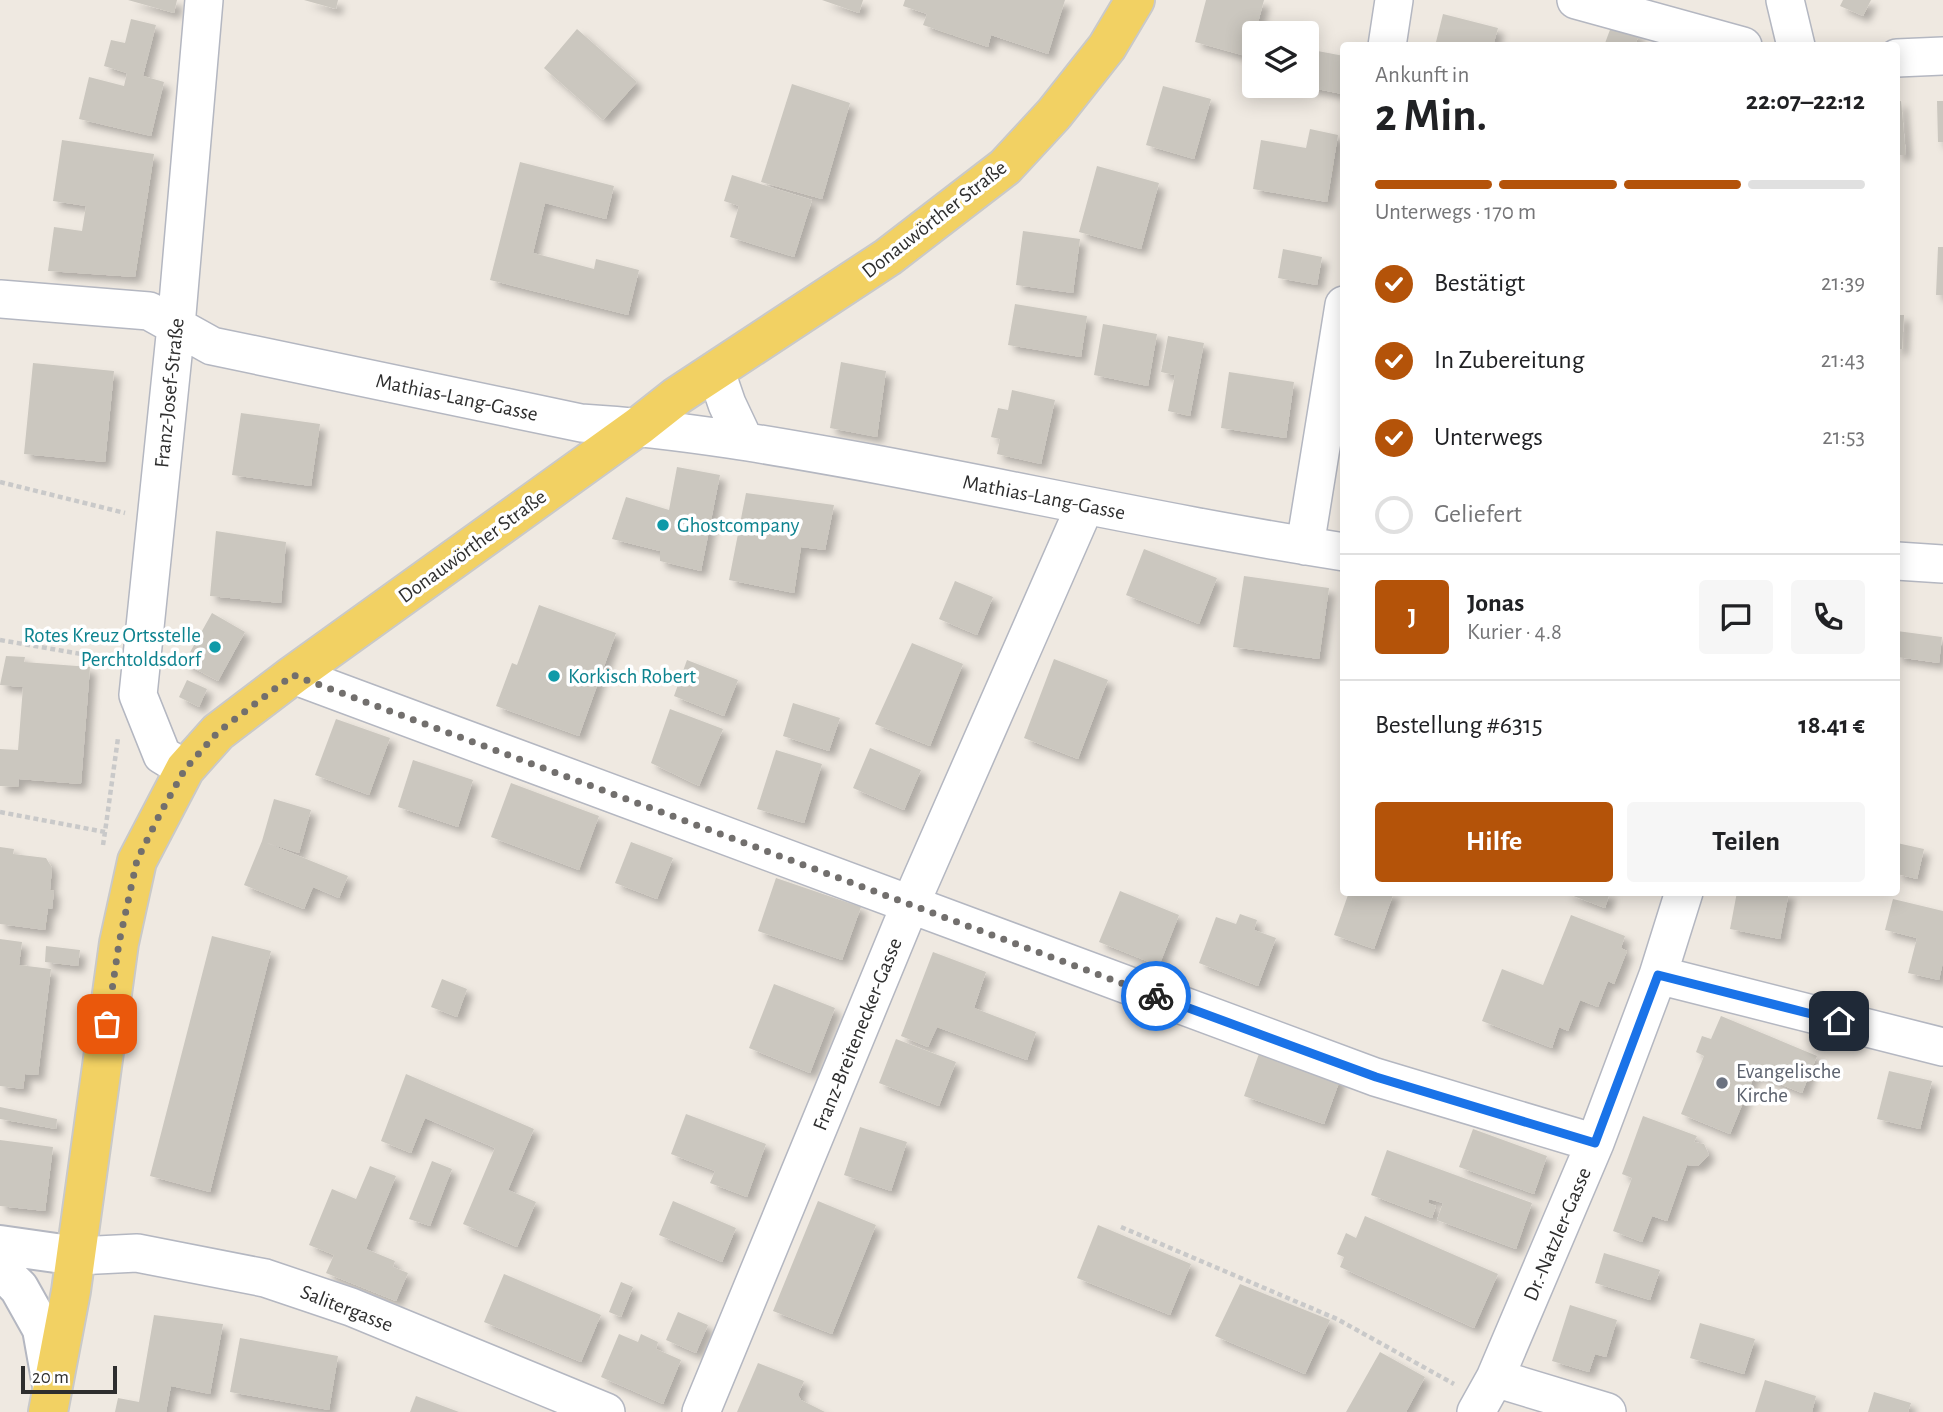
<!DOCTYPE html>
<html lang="de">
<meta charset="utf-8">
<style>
body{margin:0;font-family:"Alegreya Sans",sans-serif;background:#f6f6f6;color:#202124;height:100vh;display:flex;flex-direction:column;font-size:26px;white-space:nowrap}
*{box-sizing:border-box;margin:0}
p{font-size:23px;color:#757577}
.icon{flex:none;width:38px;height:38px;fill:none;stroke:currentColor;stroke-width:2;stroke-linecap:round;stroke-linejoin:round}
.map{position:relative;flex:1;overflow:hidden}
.drawer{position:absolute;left:1340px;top:42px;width:560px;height:854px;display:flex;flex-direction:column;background:#fff;border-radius:7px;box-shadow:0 4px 18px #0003}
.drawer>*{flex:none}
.tools{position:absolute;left:1242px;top:21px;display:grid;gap:14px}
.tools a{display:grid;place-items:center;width:77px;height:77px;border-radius:7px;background:#fff;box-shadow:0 4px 18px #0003;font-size:35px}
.scale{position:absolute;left:21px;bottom:18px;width:96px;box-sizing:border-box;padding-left:7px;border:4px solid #2e2e2e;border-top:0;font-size:19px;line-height:24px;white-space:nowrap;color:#2e2e2e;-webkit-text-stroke:5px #fff;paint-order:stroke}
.pin{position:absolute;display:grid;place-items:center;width:60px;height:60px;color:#fff;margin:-30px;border-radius:14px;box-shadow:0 4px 10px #0006}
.courier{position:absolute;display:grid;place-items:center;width:70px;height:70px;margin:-35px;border:5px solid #1a73e8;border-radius:50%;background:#fff;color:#222;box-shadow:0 2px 9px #0007}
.headline em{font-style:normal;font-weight:700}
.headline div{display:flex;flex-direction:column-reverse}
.headline{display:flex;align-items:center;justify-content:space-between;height:119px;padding:0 35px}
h1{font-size:46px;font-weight:700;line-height:52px}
.bar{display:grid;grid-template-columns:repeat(4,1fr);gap:10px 7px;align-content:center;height:84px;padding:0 35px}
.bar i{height:9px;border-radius:5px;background:#e0e0e0}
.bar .selected{background:#b45309}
.bar p{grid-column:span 4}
.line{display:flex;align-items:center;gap:18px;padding:0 35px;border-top:2px solid #e0e0e0}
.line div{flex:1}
.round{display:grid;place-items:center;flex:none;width:74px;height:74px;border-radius:7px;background:#f6f6f6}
ol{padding:0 35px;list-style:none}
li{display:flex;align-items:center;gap:21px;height:77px}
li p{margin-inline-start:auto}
li .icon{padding:7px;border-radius:50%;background:#b45309;color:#fff;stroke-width:4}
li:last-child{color:#757577}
li i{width:38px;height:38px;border:4px solid #e0e0e0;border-radius:50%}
.button{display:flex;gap:14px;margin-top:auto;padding:14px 35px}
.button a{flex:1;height:80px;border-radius:7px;background:#b45309;color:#fff;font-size:28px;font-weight:700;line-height:80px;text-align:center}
.button a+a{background:#f6f6f6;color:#202124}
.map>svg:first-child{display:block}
.building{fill:#cbc7bf;filter:url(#shadow)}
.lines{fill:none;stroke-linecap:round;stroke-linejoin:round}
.minor-casing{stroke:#b4b7c1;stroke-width:40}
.secondary-casing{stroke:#b4b7c1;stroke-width:42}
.primary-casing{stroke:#c9c9c9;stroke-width:42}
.path{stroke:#c9c9c9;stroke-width:4.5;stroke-dasharray:5 3.5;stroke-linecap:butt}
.minor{stroke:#fff;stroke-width:37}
.secondary{stroke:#fff;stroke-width:38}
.primary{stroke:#f2d163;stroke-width:38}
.done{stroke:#726f6d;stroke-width:7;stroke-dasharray:0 12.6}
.route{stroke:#1a73e8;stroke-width:9}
.culture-dot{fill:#0f9aa8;stroke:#fff;stroke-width:2.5}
.worship-dot{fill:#6b7280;stroke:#fff;stroke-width:2.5}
.labels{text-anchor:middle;stroke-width:7;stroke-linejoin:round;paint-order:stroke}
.street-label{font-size:21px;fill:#2e2e2e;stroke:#fff}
.culture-label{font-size:21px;fill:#0d838f;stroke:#fff;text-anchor:start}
.worship-label{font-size:21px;fill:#5b616d;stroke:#fff;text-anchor:start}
</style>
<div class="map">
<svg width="1943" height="1412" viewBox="0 0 1943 1412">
<defs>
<filter id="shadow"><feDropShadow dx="6" dy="6" stdDeviation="3.5" flood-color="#0004"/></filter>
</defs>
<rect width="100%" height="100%" fill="#efe9e1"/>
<path class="building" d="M 128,0 L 177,0 L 174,13 Z
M 304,0 L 338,0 L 336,9 Z
M 822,0 L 863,0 L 859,13 Z
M 905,0 L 1065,0 L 1048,54 L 991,35 L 988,47 L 923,25 L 927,14 L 903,6 Z
M 1206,0 L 1264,0 L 1249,57 L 1195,42 Z
M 1843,0 L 1871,0 L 1863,16 L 1840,6 Z
M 1443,14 L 1498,28 L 1493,46 L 1435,46 Z
M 131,19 L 156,25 L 143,76 L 164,82 L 151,136 L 79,119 L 89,77 L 124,86 L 127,73 L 104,66 L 111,40 L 125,43 Z
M 1611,27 L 1640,34 L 1634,46 L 1604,46 Z
M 577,29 L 637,82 L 603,120 L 544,68 Z
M 1307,49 L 1344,56 L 1342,94 L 1307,87 Z
M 792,84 L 850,103 L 822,199 L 761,182 Z
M 1163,86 L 1211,99 L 1194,159 L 1146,145 Z
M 1901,101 L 1906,155 L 1897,155 L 1897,102 Z
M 1937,101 L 1943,101 L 1943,142 L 1938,142 Z
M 1310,129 L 1338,135 L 1327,202 L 1253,189 L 1261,140 L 1306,148 Z
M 62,140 L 154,154 L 135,277 L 48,271 L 54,227 L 82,231 L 86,206 L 53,201 Z
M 520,162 L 614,186 L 606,219 L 545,203 L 533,253 L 594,269 L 596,259 L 639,270 L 628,315 L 490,280 Z
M 1097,166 L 1159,183 L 1141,249 L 1079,232 Z
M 732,175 L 812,200 L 794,257 L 730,237 L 739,206 L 724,201 Z
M 1023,231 L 1080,239 L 1073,293 L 1016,285 Z
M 1938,247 L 1943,247 L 1943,295 L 1936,295 Z
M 1283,249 L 1322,257 L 1317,285 L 1278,278 Z
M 1015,304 L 1087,316 L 1081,357 L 1008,345 Z
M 1897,315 L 1904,315 L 1902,349 L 1897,349 Z
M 1103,324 L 1157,334 L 1148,386 L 1094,375 Z
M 1168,336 L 1204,343 L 1190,416 L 1168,411 L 1175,375 L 1161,372 Z
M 841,362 L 886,371 L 877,437 L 830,428 Z
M 33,363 L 114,371 L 105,462 L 24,454 Z
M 1229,372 L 1294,382 L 1286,438 L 1221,428 Z
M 1012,390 L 1055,400 L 1041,464 L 997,454 L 1000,439 L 991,437 L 998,408 L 1008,410 Z
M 241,413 L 320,424 L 311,486 L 232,475 Z
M 677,467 L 720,475 L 701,571 L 660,561 L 660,551 L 612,539 L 626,497 L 669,510 Z
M 746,493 L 834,505 L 825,550 L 801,547 L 794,593 L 729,580 Z
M 216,531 L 286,542 L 281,603 L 210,596 Z
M 1144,549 L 1217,578 L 1199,624 L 1126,595 Z
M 1244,576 L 1329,588 L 1319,659 L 1233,647 Z
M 955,581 L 993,597 L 977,635 L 939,619 Z
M 539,605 L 616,633 L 579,736 L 496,706 L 512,663 L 517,665 Z
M 212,613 L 245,632 L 218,681 L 184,663 Z
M 1897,631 L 1942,637 L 1939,663 L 1897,657 Z
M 912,643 L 963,664 L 930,746 L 875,724 Z
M 6,656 L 25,657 L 24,662 L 90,667 L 81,784 L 19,779 L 18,787 L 0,786 L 0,749 L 18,750 L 23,687 L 0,685 Z
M 1054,659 L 1108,680 L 1078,759 L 1024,738 Z
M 687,660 L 738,680 L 724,716 L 674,696 Z
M 187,680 L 207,689 L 199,707 L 179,697 Z
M 793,703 L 840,718 L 829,751 L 783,736 Z
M 670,709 L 723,729 L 699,786 L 651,763 Z
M 336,719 L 390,738 L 369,795 L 315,775 Z
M 870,748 L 921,770 L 904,810 L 853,788 Z
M 776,750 L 822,764 L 804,823 L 757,809 Z
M 413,760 L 473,780 L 458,827 L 398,807 Z
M 511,783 L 599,816 L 579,870 L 491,837 Z
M 274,799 L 311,810 L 299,853 L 267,843 L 348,876 L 339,898 L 313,887 L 304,909 L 244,885 L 262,841 Z
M 631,842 L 673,858 L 657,899 L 615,883 Z
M 1897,843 L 1924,849 L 1917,879 L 1897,874 Z
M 0,847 L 14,849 L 13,854 L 46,858 L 52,868 L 50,890 L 54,891 L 52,909 L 48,908 L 45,930 L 0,924 Z
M 776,878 L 861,907 L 842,960 L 758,931 Z
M 1120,891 L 1179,915 L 1159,966 L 1099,942 Z
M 1349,892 L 1394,892 L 1374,949 L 1334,935 Z
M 1563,892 L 1610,892 L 1605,908 Z
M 1737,892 L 1789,892 L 1780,939 L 1730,929 Z
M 1893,899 L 1943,911 L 1943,962 L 1939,980 L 1908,973 L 1917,938 L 1885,930 Z
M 1240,914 L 1257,920 L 1254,930 L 1276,938 L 1258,986 L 1199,963 L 1216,917 L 1236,924 Z
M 1571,915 L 1625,936 L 1621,948 L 1627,951 L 1614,984 L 1608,981 L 1598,1007 L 1580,1000 L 1568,1031 L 1559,1027 L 1552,1048 L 1482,1021 L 1502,969 L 1543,985 Z
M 212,936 L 271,951 L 210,1192 L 150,1176 Z
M 0,939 L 22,942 L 19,965 L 51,969 L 38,1075 L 25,1074 L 23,1089 L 0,1086 Z
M 46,946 L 80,950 L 78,966 L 45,962 Z
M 933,952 L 986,972 L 974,1008 L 1036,1032 L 1027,1060 L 937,1027 L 928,1047 L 901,1036 Z
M 442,979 L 467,989 L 457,1017 L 431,1007 Z
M 774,984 L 835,1008 L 810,1073 L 749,1048 Z
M 1721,1016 L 1817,1056 L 1802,1093 L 1755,1074 L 1730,1134 L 1681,1114 L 1704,1056 L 1696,1052 L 1702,1036 L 1711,1039 Z
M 896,1039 L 956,1062 L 939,1106 L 879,1083 Z
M 1261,1048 L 1341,1077 L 1324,1124 L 1244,1096 Z
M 1889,1071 L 1932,1081 L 1920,1129 L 1877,1119 Z
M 406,1074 L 534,1129 L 508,1190 L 536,1202 L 517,1247 L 463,1224 L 495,1148 L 425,1118 L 411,1153 L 381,1141 Z
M 0,1107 L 57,1119 L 56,1129 L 0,1119 Z
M 686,1114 L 766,1144 L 747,1197 L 710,1183 L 715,1171 L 671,1154 Z
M 1643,1116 L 1697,1136 L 1694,1142 L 1704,1144 L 1709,1155 L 1698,1166 L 1687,1165 L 1667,1221 L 1652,1216 L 1642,1242 L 1613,1231 L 1632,1178 L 1622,1174 Z
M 860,1127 L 907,1142 L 891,1191 L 844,1175 Z
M 1473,1129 L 1547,1156 L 1534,1194 L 1459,1167 Z
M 0,1140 L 53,1147 L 45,1211 L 0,1206 Z
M 1387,1150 L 1532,1203 L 1516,1249 L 1437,1220 L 1443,1203 L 1429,1199 L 1428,1203 L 1436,1206 L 1432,1218 L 1371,1195 Z
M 432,1161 L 452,1169 L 430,1226 L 409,1219 Z
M 370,1166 L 396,1176 L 366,1249 L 395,1261 L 393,1267 L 408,1273 L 396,1301 L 326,1273 L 334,1255 L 309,1245 L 332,1189 L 356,1199 Z
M 673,1201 L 736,1228 L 722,1262 L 659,1235 Z
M 818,1201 L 876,1225 L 832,1334 L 773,1311 Z
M 1365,1216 L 1498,1274 L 1474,1328 L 1340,1267 L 1344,1257 L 1337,1254 L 1346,1233 L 1356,1238 Z
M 1098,1225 L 1191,1264 L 1170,1315 L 1077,1278 Z
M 1604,1253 L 1660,1270 L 1650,1300 L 1595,1283 Z
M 504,1274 L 601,1315 L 581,1362 L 484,1322 Z
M 621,1282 L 633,1287 L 621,1317 L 609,1312 Z
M 1240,1284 L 1330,1320 L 1305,1374 L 1215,1336 Z
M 1570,1305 L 1617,1320 L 1606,1357 L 1595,1354 L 1589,1372 L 1552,1361 Z
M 678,1312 L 708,1325 L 696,1353 L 666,1340 Z
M 154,1315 L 223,1324 L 210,1394 L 171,1386 L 166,1412 L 115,1412 L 118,1398 L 139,1402 Z
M 1700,1323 L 1755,1339 L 1744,1374 L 1690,1358 Z
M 619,1334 L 638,1342 L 641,1334 L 658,1342 L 656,1349 L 681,1360 L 663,1404 L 601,1377 Z
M 240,1338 L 338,1356 L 329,1410 L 230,1392 Z
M 1380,1352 L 1425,1377 L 1406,1412 L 1346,1412 Z
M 758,1363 L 804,1381 L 798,1395 L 801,1400 L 825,1412 L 737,1412 Z
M 1765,1380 L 1816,1396 L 1812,1412 L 1755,1412 Z
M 1874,1392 L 1911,1403 L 1908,1412 L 1868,1412 Z
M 416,1396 L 459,1412 L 410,1412 Z"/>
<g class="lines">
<g class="minor-casing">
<path id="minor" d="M 1576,0 L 1743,46
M 1785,0 L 1796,46
M 1387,46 L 1394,0
M 1897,58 L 1943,56
M 0,299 L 149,311 L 212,346 L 581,423 C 682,429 781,447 880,465 C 1035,494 1189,528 1344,552
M 716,372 L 727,404 L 744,440
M 1305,546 L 1344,305
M 1897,561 L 1943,564
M 293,675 L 1375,1077 L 1595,1143
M 185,769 L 162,755 L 138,695 L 176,326 L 204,0
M 1658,975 L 1943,1047
M 77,1256 L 137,1253 L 265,1278 L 351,1307 L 606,1412
M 1495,1378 L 1607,1412
M 701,1412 L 910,905 L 1085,506
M 1476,1412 L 1495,1378 L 1595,1143 L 1658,975 L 1684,892"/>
</g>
<g class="secondary-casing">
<path id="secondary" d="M 0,1245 L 77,1256
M 0,1269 L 19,1288 L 42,1329 L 52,1385"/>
</g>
<g class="primary-casing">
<path id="primary" d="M 48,1412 L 71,1291 L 119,943 L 137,861 L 185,769 L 218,732 L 293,675 L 639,426 L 677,396 L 888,257 L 1005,167 L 1054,114 L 1107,47 L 1135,0"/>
</g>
<path class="path" d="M 0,482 L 125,513
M 0,640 L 110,659
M 0,812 L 105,832 L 118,738
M 103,845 L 105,832
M 1121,1227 L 1337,1319 L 1454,1384"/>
<use href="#minor" class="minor"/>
<use href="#secondary" class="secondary"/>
<use href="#primary" class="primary"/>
</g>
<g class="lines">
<path class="done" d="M 107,1024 L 119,943 L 137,860 L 161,812 L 185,769 L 218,732 L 293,675 L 1156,996"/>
<path class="route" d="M 1156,996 L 1376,1077 L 1595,1143 L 1658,975 L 1839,1021"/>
</g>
<g class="culture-dot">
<circle cx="663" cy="525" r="7"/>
<circle cx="215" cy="647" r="7"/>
<circle cx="554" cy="676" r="7"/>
</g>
<circle class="worship-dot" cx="1722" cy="1083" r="7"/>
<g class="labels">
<g class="street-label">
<text transform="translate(934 219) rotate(-38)" y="7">Donauwörther Straße</text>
<text transform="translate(169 393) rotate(-84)" y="7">Franz-Josef-Straße</text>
<text transform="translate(457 397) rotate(12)" y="7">Mathias-Lang-Gasse</text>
<text transform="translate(1044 497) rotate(11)" y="7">Mathias-Lang-Gasse</text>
<text transform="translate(472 546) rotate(-36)" y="7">Donauwörther Straße</text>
<text transform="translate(857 1034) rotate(-68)" y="7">Franz-Breitenecker-Gasse</text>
<text transform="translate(1557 1234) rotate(-67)" y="7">Dr.-Natzler-Gasse</text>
<text transform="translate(347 1308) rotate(21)" y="7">Salitergasse</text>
</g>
<g class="culture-label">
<text x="677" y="532">Ghostcompany</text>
<text x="201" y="642" text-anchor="end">Rotes Kreuz Ortsstelle<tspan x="201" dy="24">Perchtoldsdorf</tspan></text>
<text x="568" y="683">Korkisch Robert</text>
</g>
<g class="worship-label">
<text x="1736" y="1078">Evangelische<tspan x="1736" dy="24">Kirche</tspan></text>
</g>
</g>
</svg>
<div class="tools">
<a><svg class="icon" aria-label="layers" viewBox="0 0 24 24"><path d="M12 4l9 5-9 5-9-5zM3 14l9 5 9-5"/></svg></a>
</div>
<div class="scale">20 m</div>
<div class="pin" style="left:107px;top:1024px;background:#ea580c"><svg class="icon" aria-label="bag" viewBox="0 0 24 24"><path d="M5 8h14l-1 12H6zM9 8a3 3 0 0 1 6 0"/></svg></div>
<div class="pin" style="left:1839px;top:1021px;background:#1f2937"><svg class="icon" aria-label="home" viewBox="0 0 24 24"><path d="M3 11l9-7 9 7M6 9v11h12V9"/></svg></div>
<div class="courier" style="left:1156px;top:996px"><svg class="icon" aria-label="bike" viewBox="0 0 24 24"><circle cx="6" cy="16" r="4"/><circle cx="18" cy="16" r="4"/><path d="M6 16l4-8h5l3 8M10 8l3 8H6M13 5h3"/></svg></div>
<section class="drawer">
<div class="headline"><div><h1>2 Min.</h1><p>Ankunft in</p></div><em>22:07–22:12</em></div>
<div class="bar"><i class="selected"></i><i class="selected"></i><i class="selected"></i><i></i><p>Unterwegs · 170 m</p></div>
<ol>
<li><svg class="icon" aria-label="check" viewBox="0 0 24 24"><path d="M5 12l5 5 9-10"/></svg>Bestätigt<p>21:39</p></li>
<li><svg class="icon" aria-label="check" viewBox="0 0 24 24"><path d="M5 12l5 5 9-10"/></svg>In Zubereitung<p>21:43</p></li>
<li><svg class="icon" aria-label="check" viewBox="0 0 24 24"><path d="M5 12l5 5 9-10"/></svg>Unterwegs<p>21:53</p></li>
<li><i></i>Geliefert</li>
</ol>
<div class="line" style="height:126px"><b class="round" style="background:#b45309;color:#fff">J</b><div><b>Jonas</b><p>Kurier · 4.8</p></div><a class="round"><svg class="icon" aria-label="chat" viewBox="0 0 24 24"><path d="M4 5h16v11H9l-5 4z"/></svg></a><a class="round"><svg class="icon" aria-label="phone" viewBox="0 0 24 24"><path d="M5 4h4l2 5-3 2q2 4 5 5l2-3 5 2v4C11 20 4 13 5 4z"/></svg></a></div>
<div class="line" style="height:91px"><div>Bestellung #6315</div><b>18.41 €</b></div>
<div class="button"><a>Hilfe</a><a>Teilen</a></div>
</section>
</div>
